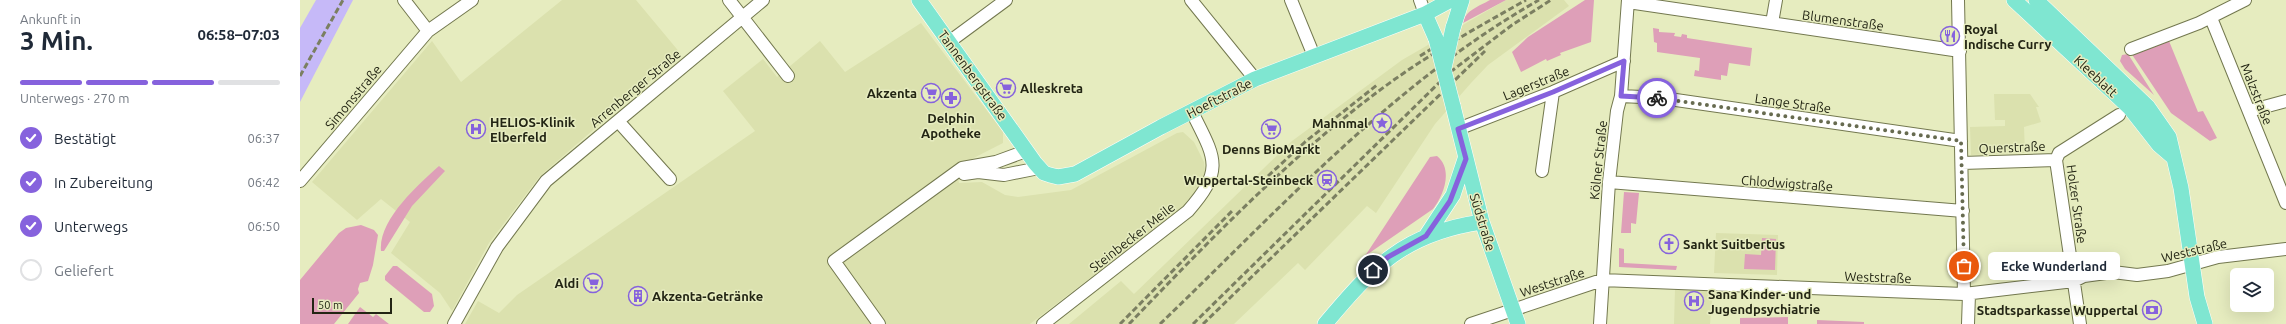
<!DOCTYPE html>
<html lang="de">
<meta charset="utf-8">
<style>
body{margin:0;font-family:Ubuntu,sans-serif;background:#f2f2f3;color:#1f2937;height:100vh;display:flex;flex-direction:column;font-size:15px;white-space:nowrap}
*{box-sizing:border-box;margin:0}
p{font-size:13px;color:#747a83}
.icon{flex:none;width:22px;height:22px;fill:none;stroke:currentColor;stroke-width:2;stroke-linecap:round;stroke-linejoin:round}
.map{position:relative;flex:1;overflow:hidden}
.details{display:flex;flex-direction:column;background:#fff;width:300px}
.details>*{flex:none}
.controls{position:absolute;left:1930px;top:268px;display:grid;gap:8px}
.controls a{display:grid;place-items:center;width:44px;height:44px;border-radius:6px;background:#fff;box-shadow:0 4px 16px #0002;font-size:20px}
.scale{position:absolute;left:12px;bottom:10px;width:80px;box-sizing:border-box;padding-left:4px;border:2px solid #232514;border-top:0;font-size:11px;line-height:14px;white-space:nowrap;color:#232514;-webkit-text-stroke:3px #e6ecbf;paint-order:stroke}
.pin{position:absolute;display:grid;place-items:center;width:34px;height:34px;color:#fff;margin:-17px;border:2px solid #fff;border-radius:50%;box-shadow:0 1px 4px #0007}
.courier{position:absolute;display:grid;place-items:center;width:40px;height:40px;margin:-20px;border:3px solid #8662dd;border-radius:50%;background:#fff;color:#222;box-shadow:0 1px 5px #0007}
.bubble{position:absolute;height:28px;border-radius:6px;background:#fff;box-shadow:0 4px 16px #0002;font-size:13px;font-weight:600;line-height:28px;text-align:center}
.overview em{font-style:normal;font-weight:600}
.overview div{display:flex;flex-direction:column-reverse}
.overview{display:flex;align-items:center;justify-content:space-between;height:68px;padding:0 20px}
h1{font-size:26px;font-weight:600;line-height:30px}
.bar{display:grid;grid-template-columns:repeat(4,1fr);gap:6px 4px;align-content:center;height:48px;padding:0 20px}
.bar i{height:5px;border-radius:3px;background:#e0e1e3}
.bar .current{background:#8662dd}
.bar p{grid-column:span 4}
ol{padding:0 20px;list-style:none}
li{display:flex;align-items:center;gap:12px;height:44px}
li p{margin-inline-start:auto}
li .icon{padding:4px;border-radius:50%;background:#8662dd;color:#fff;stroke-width:4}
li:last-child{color:#747a83}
li i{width:22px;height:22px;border:2px solid #e0e1e3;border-radius:50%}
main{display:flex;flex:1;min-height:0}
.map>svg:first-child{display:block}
.built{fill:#dbe1ae}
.green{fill:#de9fb8}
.water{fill:#c6b9f8}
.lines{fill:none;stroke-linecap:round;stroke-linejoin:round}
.minor-casing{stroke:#73784f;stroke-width:14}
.major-casing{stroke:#fff;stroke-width:16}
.minor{stroke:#fff;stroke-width:12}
.major{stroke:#7fe6d1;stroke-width:15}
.rail{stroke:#7b7f61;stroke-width:3;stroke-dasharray:6 3;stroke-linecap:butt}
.major-bridge-casing{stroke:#fff;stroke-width:16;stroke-linecap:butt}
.major-bridge{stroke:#7fe6d1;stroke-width:15}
.done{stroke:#676b50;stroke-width:4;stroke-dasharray:0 7.2}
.route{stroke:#8662dd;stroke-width:5}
.labels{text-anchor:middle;stroke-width:3;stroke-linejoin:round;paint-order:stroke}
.street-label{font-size:13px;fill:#232514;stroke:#e6ecbf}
.poi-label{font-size:13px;font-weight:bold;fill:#232514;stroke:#e6ecbf;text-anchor:start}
</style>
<main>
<section class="details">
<div class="overview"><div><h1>3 Min.</h1><p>Ankunft in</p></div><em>06:58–07:03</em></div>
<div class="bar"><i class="current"></i><i class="current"></i><i class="current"></i><i></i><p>Unterwegs · 270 m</p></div>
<ol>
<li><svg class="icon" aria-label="check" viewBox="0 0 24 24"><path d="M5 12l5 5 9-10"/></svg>Bestätigt<p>06:37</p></li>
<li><svg class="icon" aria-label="check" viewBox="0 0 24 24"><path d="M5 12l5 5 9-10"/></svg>In Zubereitung<p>06:42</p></li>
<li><svg class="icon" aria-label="check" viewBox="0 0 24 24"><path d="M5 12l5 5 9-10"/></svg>Unterwegs<p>06:50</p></li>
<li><i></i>Geliefert</li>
</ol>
</section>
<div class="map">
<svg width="1986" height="324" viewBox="0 0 1986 324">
<rect width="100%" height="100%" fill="#e6ecbf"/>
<path class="built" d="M 262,0 L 336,0 L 381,54 L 240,176 L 189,243 L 152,311 L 140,293 L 91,253 L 110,222 L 81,199 L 57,220 L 12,182 L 132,41 L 161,82 Z
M 1206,0 L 1264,0 L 1269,6 L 1188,65 L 1171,83 L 1135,124 L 1076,213 L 1067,206 L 1005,270 L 998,263 L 934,324 L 769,324 L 821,281 L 834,294 L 992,141 L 1102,60 Z
M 621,23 L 703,132 L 703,143 L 656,167 L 659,183 L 682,182 L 705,195 L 718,197 L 771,190 L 877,133 L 883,132 L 894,142 L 904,162 L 905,172 L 902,184 L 880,209 L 730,324 L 165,324 L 178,301 L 199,313 L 217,295 L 455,131 L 423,91 L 463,59 L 477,77 L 520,41 L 545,72 Z
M 1694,94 L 1730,94 L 1739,107 L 1736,107 L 1741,122 L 1724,127 L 1725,153 L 1671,155 L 1670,127 L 1705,126 L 1705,120 L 1695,120 Z
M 1416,233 L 1478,235 L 1477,275 L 1414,273 Z
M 1375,289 L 1413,291 L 1410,324 L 1374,324 Z"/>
<path class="green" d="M 1190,0 L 1206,0 L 1163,23 C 1165,10 1180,6 1190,0 Z
M 1285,0 L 1294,0 L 1291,42 L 1260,53 L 1261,55 L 1247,61 L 1246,59 L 1221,72 L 1212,52 L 1228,37 Z
M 1353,28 L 1359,29 L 1359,32 L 1375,33 L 1374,36 L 1381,37 L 1382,34 L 1387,35 L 1387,38 L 1452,48 L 1450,66 L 1429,63 L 1427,76 L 1421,75 L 1421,80 L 1394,76 L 1395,70 L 1399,71 L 1400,58 L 1357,52 L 1357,43 L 1354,42 Z
M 1869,41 L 1898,112 L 1903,111 L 1917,138 L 1910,141 L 1871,113 L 1831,53 Z
M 1828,54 L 1854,95 L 1825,69 L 1820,61 L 1822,55 Z
M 1137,156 C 1154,170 1143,196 1133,209 L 1065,256 L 1130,157 Z
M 139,166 L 145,171 L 112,206 L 84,251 L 81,251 C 78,220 118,185 139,166 Z
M 1324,192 L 1339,193 L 1336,224 L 1331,223 L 1331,233 L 1321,233 Z
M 61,225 L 74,230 L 78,235 L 73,265 L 68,281 L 60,283 L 58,289 L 59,293 L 34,324 L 0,324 L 0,280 L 39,233 L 46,228 Z
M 1462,238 L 1476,239 L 1475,270 L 1444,269 L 1445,254 L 1461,255 Z
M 1319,248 L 1324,249 L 1324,263 L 1377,266 L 1376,270 L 1319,267 Z
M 93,266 L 97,266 L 132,294 L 134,306 L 130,312 L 124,312 L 85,280 L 85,276 Z
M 60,307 L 73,317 L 76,314 L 89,324 L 48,324 Z
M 1488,317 L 1488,324 L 1440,324 L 1440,318 Z
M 1517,320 L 1564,322 L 1564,324 L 1517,324 Z"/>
<path class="water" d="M 16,0 L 53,0 L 0,102 L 0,28 Z"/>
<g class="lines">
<g class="minor-casing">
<path id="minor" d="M 104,0 L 128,31
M 429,0 L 488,76
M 891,0 L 955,79
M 991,0 L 1014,56
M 1120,0 L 1125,14
M 1658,0 L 1664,294
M 1328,2 L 1660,51
M 1911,18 L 1986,203
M 1472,23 L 1476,0
M 649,42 L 706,0
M 1831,49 L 1899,23 L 1945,0
M 1321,96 L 1362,98 L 1661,141
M 1949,111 L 1986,101
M 318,121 L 370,179
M 1158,129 L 1253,92 L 1324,61
M 1662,163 L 1756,160
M 1242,171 L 1253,92
M 664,174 L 678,172 L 704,175 L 739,168
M 0,181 L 128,31 L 172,0
M 1309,182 L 1663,211
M 154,324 L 197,247 L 246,181 L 463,0
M 579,324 L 534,261 L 662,168 L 696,162 L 726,151
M 743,324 L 888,211 C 925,169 915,158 892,112
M 1171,324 L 1302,280 L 1664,294 L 1774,281 L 1784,276 L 1813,272 L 1837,275 L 1868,271 L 1918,257 L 1986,249
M 1300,324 L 1309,182 L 1317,111 L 1321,96 L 1328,0
M 1668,324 L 1669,294
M 1780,324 L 1756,160 L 1759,153 L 1819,115"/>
</g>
<g class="major-casing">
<path id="major" d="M 619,0 L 735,163 L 744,173 L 750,175 L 758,177 L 775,174 L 861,127 L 955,79 L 1125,14 L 1151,0
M 1714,0 L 1830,108 L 1859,145 L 1873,157
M 1736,0 L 1848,107 L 1869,137 L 1881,188 L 1897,297 L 1905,324
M 1125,14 L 1136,39
M 1153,28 L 1162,0
M 1153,106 L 1182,222 L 1218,324
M 1126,236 L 1153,195 L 1165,159
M 1025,324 C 1073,267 1104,233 1182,222"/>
</g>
<use href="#minor" class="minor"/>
<use href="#major" class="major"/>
<path class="rail" d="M 1120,56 L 1159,32
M 0,76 L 43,0
M 968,176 L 1005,142 L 1077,85
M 820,324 L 932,211
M 829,324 C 912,238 994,152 1091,82 C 1134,51 1180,26 1226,0
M 860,324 C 980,209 1093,83 1239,0
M 893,324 L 1149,73 L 1212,25 L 1251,0
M 903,324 L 1185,51"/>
<g class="major-bridge-casing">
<path id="major-bridge" d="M 1136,39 L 1153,106
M 1144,68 L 1153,28"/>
</g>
<use href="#major-bridge" class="major-bridge"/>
</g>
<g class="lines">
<path class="done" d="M 1357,98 L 1661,141 L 1664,266"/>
<path class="route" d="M 1073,270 L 1088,257 L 1126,236 L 1150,201 L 1166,159 L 1158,129 L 1253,92 L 1324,61 L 1321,96 L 1357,98"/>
</g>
<defs>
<g id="restaurant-ring" transform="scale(1)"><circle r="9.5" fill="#e6ecbf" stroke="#8662dd" stroke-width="1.5"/><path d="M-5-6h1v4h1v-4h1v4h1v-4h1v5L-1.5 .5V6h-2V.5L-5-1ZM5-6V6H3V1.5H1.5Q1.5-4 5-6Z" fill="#8662dd"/></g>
<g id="supermarket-ring" transform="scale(1)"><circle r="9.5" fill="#e6ecbf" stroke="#8662dd" stroke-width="1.5"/><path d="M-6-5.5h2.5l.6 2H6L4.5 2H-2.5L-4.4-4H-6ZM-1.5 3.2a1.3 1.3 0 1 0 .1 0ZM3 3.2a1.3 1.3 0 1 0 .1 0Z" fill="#8662dd"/></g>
<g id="pharmacy-ring" transform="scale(1)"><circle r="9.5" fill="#e6ecbf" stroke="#8662dd" stroke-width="1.5"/><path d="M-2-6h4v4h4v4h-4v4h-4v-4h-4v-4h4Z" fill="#8662dd"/></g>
<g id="sight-ring" transform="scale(1)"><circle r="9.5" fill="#e6ecbf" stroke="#8662dd" stroke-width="1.5"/><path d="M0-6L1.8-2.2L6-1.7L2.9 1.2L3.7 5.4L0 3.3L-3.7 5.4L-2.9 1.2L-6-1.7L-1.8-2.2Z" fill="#8662dd"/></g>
<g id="hospital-ring" transform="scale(1)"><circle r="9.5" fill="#e6ecbf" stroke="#8662dd" stroke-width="1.5"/><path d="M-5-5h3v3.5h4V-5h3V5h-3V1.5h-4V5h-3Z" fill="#8662dd"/></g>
<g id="station-ring" transform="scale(1)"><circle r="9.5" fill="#e6ecbf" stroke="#8662dd" stroke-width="1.5"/><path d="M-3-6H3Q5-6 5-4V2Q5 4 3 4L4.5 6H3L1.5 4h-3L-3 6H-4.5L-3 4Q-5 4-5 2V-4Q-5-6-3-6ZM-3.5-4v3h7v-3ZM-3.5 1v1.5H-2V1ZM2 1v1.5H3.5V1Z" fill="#8662dd"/></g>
<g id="church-ring" transform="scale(1)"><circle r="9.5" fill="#e6ecbf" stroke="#8662dd" stroke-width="1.5"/><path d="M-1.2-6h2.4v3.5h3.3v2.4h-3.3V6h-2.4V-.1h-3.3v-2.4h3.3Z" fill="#8662dd"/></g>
<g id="building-ring" transform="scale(1)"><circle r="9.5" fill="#e6ecbf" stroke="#8662dd" stroke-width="1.5"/><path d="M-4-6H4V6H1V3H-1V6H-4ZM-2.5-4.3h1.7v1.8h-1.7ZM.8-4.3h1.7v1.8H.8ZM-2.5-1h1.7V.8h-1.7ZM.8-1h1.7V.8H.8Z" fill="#8662dd"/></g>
<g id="bank-ring" transform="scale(1)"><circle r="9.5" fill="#e6ecbf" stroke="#8662dd" stroke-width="1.5"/><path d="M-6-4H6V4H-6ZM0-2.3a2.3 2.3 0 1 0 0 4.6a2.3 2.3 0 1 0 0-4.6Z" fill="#8662dd"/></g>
</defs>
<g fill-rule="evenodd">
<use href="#restaurant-ring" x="1650" y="36"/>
<use href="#supermarket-ring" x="706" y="88"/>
<use href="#supermarket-ring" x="631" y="93"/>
<use href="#pharmacy-ring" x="651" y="98"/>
<use href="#sight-ring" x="1082" y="123"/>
<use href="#hospital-ring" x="176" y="129"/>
<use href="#supermarket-ring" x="971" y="129"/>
<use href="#station-ring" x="1027" y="180"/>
<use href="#church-ring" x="1369" y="244"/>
<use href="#supermarket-ring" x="293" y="283"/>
<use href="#building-ring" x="338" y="296"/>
<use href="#hospital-ring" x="1394" y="301"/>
<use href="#bank-ring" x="1852" y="310"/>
</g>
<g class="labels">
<g class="street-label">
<text transform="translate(1543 20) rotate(8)" y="5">Blumenstraße</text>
<text transform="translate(673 75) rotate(54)" y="5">Tannenbergstraße</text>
<text transform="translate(1796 76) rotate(43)" y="5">Kleeblatt</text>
<text transform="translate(1236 83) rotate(-22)" y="5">Lagerstraße</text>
<text transform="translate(335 88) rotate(-40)" y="5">Arrenberger Straße</text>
<text transform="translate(1957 94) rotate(68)" y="5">Malzstraße</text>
<text transform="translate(53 97) rotate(-50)" y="5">Simonsstraße</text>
<text transform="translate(919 98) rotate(-27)" y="5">Hoeftstraße</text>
<text transform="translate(1493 103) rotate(8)" y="5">Lange Straße</text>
<text transform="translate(1712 147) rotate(-2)" y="5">Querstraße</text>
<text transform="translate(1298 160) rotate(-84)" y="5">Kölner Straße</text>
<text transform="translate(1487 183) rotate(4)" y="5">Chlodwigstraße</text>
<text transform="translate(1777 204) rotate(82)" y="5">Holzer Straße</text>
<text transform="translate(1183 222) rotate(73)" y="5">Südstraße</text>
<text transform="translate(832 237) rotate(-38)" y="5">Steinbecker Meile</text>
<text transform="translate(1894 250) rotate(-13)" y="5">Weststraße</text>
<text transform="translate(1578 277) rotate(2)" y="5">Weststraße</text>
<text transform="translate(1252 282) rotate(-18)" y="5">Weststraße</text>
</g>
<g class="poi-label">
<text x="1664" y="34">Royal<tspan x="1664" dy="15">Indische Curry</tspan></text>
<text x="720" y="93">Alleskreta</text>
<text x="617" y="98" text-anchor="end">Akzenta</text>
<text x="651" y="123" text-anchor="middle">Delphin<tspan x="651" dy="15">Apotheke</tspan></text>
<text x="190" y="127">HELIOS-Klinik<tspan x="190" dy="15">Elberfeld</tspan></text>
<text x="1068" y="128" text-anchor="end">Mahnmal</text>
<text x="971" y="154" text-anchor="middle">Denns BioMarkt</text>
<text x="1013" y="185" text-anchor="end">Wuppertal-Steinbeck</text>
<text x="1383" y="249">Sankt Suitbertus</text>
<text x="279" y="288" text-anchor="end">Aldi</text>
<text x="1408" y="299">Sana Kinder- und<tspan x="1408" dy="15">Jugendpsychiatrie</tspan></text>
<text x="352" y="301">Akzenta-Getränke</text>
<text x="1838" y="315" text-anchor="end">Stadtsparkasse Wuppertal</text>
</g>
</g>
</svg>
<div class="controls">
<a><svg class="icon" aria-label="layers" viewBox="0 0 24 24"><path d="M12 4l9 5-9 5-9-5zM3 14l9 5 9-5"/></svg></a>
</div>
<div class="scale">50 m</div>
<div class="pin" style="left:1664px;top:266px;background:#ea580c"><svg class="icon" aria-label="bag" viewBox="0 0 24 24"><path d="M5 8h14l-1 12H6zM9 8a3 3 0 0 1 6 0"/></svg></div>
<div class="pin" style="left:1073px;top:270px;background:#1f2937"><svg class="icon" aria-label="home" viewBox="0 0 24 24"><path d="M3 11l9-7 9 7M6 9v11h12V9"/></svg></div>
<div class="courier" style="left:1357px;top:98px"><svg class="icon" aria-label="bike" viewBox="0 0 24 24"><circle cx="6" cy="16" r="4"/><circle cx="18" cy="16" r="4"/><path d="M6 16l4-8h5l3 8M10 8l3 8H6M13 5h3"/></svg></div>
<div class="bubble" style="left:1688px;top:252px;width:132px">Ecke Wunderland</div>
</div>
</main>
